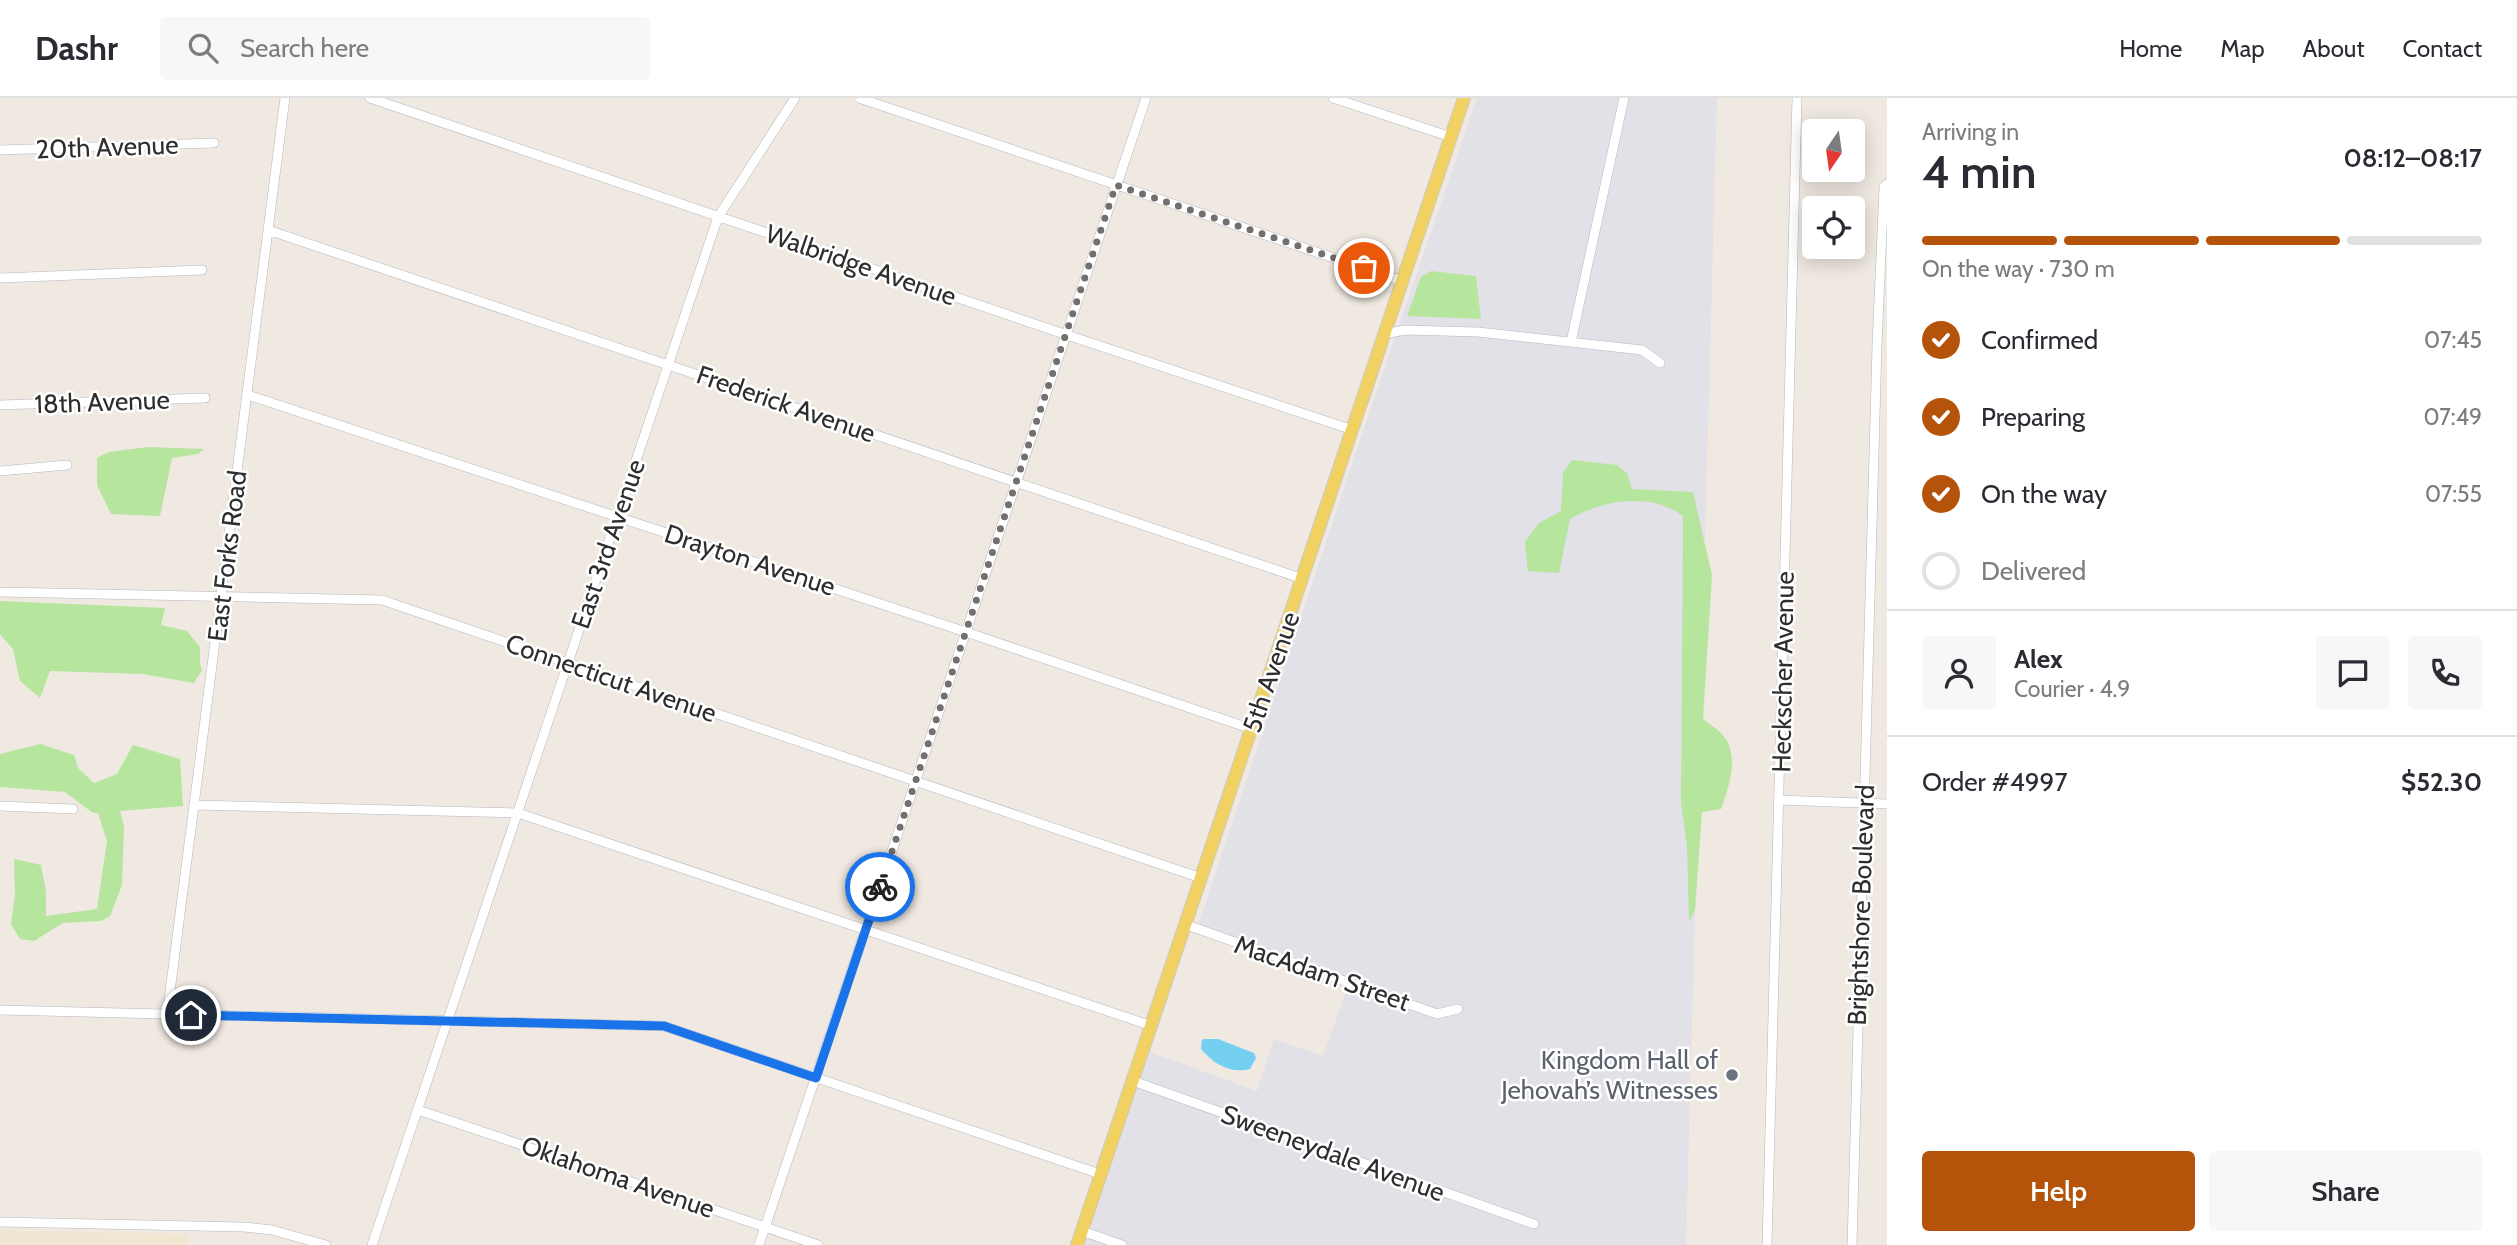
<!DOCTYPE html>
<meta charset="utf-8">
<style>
body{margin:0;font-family:Cabin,sans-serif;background:#f7f7f7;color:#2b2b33;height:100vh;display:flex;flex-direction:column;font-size:26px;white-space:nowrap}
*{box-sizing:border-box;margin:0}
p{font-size:23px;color:#7c7c81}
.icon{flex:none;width:38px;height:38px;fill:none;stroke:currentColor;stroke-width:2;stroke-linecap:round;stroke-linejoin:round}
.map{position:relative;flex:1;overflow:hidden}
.side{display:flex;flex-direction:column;background:#fff;width:630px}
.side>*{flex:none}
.needle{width:46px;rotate:193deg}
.controls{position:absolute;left:1802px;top:21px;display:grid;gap:14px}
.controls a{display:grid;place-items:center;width:63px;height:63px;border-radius:7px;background:#fff;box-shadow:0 4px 18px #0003;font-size:35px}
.pin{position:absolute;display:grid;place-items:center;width:60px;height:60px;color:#fff;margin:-30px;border:4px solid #fff;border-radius:50%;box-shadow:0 2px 7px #0007}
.courier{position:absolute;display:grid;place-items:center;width:70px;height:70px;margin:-35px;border:5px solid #1a73e8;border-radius:50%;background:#fff;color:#222;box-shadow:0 2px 9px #0007}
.headline em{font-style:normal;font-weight:600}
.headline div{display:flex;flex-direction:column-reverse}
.headline{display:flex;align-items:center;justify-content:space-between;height:119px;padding:0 35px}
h1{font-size:46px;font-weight:600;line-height:52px}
.bar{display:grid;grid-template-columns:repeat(4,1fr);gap:10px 7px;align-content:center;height:84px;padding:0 35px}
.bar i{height:9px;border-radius:5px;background:#e1e1e2}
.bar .on{background:#b45309}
.bar p{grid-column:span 4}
.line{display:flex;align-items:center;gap:18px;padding:0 35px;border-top:2px solid #e1e1e2}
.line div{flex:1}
.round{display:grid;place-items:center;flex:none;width:74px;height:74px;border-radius:7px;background:#f7f7f7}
ol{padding:0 35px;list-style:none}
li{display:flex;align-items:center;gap:21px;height:77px}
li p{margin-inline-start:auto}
li .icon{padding:7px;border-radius:50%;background:#b45309;color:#fff;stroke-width:4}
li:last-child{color:#7c7c81}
li i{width:38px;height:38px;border:4px solid #e1e1e2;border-radius:50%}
.primary-button{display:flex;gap:14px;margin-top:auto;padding:14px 35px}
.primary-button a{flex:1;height:80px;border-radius:7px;background:#b45309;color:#fff;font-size:28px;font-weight:600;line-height:80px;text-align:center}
.primary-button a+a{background:#f7f7f7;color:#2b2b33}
header{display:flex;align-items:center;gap:42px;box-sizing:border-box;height:98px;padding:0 35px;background:#fff;border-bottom:2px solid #e1e1e2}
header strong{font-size:33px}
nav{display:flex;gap:38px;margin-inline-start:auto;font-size:24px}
.search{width:490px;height:63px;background:#f7f7f7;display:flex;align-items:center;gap:18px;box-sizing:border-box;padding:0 24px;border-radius:7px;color:#7c7c81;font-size:26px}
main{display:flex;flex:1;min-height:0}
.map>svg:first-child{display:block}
.industrial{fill:#e3e1e8}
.education{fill:#f0e6d1}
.green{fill:#b6e59e}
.water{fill:#75cff0}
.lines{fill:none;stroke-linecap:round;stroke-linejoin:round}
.minor-casing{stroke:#b4b7c1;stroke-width:10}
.major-casing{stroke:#c9c9c9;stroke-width:14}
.minor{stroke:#fff;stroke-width:9}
.major{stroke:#f2d163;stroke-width:12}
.done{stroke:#726f6d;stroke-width:7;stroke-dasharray:0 12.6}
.route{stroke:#1a73e8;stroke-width:9}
.worship-dot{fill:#6b7280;stroke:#fff;stroke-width:2.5}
.labels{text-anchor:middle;stroke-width:5;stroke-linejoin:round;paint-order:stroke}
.street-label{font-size:26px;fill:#2e2e2e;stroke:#fff}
.worship-label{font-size:26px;fill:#5b616d;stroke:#fff;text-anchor:end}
</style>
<header>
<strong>Dashr</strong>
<div class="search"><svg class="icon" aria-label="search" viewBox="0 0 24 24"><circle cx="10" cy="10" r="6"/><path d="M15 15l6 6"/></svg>Search here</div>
<nav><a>Home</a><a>Map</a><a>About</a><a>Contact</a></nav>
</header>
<main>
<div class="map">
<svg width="1887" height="1147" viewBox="0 0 1887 1147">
<rect width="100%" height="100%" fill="#efe9e1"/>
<path class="industrial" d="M 1477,0 L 1717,0 L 1686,1147 L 1085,1147 L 1150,954 L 1257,993 L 1274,941 L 1323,958 L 1349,884 L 1197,831 L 1356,354 Z"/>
<path class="education" d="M 0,1132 L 187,1136 L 187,1147 L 0,1147 Z"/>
<path class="green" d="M 1431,173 L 1476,178 L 1481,221 L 1407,218 L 1421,179 Z
M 148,349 L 204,351 L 198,356 L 172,360 L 160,418 L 111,416 L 97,387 L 97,360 L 109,354 Z
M 1572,362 L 1617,367 L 1627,375 L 1632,391 L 1693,394 L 1712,477 L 1703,621 C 1709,626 1716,630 1721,635 C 1741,655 1729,689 1721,711 L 1702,714 L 1695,812 L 1689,823 L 1687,748 L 1681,705 L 1683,418 C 1650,394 1603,402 1570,421 L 1559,475 L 1528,473 L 1525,444 L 1539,425 L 1561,413 L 1563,375 Z
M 0,503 L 165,510 L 161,527 L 187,533 L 200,549 L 200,566 L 202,572 L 194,585 L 143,576 L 50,573 L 40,600 L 20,583 L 13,551 L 0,536 Z
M 40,646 L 74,657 L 78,670 L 94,685 L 117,676 L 133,647 L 180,661 L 183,708 L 120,713 L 124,728 L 122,787 L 110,818 L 101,823 L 63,825 L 34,843 L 20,841 L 11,826 L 15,796 L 14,761 L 41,767 L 46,793 L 46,818 L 97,811 L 107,743 L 98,715 L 93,715 L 65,694 L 0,689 L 0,656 Z"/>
<path class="water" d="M 1204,941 L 1218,941 L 1254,955 L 1256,960 L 1250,971 C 1230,976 1214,966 1201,951 L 1202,942 Z"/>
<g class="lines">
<g class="minor-casing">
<path id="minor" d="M 370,0 L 1067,237 L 1353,332
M 859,0 L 1402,183
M 1333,0 L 1451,39
M 0,52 L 214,45
M 268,132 L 1303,481
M 0,180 L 202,172
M 1384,236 L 1405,232 L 1478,234 L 1642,252 L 1660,265
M 1571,244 L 1624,0
M 248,297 L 966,534 L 1252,631
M 0,307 L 205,300
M 0,373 L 67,367
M 0,494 L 382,502 L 1201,780
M 1779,702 L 1887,706
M 195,707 L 518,715 L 1152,928
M 0,708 L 73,711
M 1187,827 L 1437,916 L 1458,911
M 0,912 L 664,928 L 1100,1076
M 167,917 L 285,0
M 1133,983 L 1534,1126
M 418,1012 L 818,1147
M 0,1124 L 244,1129 L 272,1132 L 326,1147
M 1082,1133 L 1122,1147
M 372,1147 L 718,119 L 795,0
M 759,1147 L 1146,0
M 1767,1147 L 1797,0
M 1852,1147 L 1877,247 L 1884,89 L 1887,86"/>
</g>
<g class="major-casing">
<path id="major" d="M 1077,1147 L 1464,0"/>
</g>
<use href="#minor" class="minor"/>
<use href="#major" class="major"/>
</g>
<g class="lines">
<path class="done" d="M 880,789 L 1116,87 L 1364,170"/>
<path class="route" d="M 191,917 L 664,928 L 816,980 L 880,789"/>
</g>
<circle class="worship-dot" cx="1732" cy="977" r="7"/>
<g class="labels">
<g class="street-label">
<text transform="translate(107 49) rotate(-2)" y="9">20th Avenue</text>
<text transform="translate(861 167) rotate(19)" y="9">Walbridge Avenue</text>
<text transform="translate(102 304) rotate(-2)" y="9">18th Avenue</text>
<text transform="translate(786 306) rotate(19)" y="9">Frederick Avenue</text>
<text transform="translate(608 446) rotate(-71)" y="9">East 3rd Avenue</text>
<text transform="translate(227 458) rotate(-83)" y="9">East Forks Road</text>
<text transform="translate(750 462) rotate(18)" y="9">Drayton Avenue</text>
<text transform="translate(1271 574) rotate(-71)" y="9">5th Avenue</text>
<text transform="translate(1783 574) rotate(-89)" y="9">Heckscher Avenue</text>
<text transform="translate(611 580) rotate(19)" y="9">Connecticut Avenue</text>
<text transform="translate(1861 807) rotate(-88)" y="9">Brightshore Boulevard</text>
<text transform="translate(1322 875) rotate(19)" y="9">MacAdam Street</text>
<text transform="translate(1333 1055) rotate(20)" y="9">Sweeneydale Avenue</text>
<text transform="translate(618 1079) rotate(19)" y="9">Oklahoma Avenue</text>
</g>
<g class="worship-label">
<text x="1718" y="971">Kingdom Hall of<tspan x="1718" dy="30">Jehovah’s Witnesses</tspan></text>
</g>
</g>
</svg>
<div class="controls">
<a><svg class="needle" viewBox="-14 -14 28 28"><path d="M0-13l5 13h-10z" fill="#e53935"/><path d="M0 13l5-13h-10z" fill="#7c7c81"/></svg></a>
<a><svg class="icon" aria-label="locate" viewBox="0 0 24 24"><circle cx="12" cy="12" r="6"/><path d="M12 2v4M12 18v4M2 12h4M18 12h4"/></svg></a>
</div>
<div class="pin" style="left:1364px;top:170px;background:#ea580c"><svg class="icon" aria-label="bag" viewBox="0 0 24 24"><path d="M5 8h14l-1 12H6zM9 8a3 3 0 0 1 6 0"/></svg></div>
<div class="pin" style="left:191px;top:917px;background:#1f2937"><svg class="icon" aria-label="home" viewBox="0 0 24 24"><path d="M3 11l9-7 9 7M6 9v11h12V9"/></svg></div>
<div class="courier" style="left:880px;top:789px"><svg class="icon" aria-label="bike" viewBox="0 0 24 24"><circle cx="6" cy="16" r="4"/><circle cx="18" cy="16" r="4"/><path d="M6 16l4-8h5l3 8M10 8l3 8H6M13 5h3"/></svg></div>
</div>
<section class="side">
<div class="headline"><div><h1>4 min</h1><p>Arriving in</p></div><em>08:12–08:17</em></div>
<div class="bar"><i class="on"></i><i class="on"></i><i class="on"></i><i></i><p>On the way · 730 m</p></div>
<ol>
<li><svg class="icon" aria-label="check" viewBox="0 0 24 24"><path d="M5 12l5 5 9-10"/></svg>Confirmed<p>07:45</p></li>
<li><svg class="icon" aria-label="check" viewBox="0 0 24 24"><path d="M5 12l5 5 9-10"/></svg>Preparing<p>07:49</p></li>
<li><svg class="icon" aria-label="check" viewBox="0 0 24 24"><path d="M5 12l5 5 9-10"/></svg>On the way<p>07:55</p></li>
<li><i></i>Delivered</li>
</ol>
<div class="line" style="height:126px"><a class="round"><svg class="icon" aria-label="person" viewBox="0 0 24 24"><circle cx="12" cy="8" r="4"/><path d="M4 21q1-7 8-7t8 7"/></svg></a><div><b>Alex</b><p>Courier · 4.9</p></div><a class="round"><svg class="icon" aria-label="chat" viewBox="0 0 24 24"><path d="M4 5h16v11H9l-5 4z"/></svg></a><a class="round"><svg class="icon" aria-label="phone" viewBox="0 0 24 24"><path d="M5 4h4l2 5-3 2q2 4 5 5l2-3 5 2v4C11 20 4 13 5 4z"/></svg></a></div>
<div class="line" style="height:91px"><div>Order #4997</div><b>$52.30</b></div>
<div class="primary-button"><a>Help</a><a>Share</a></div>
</section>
</main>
